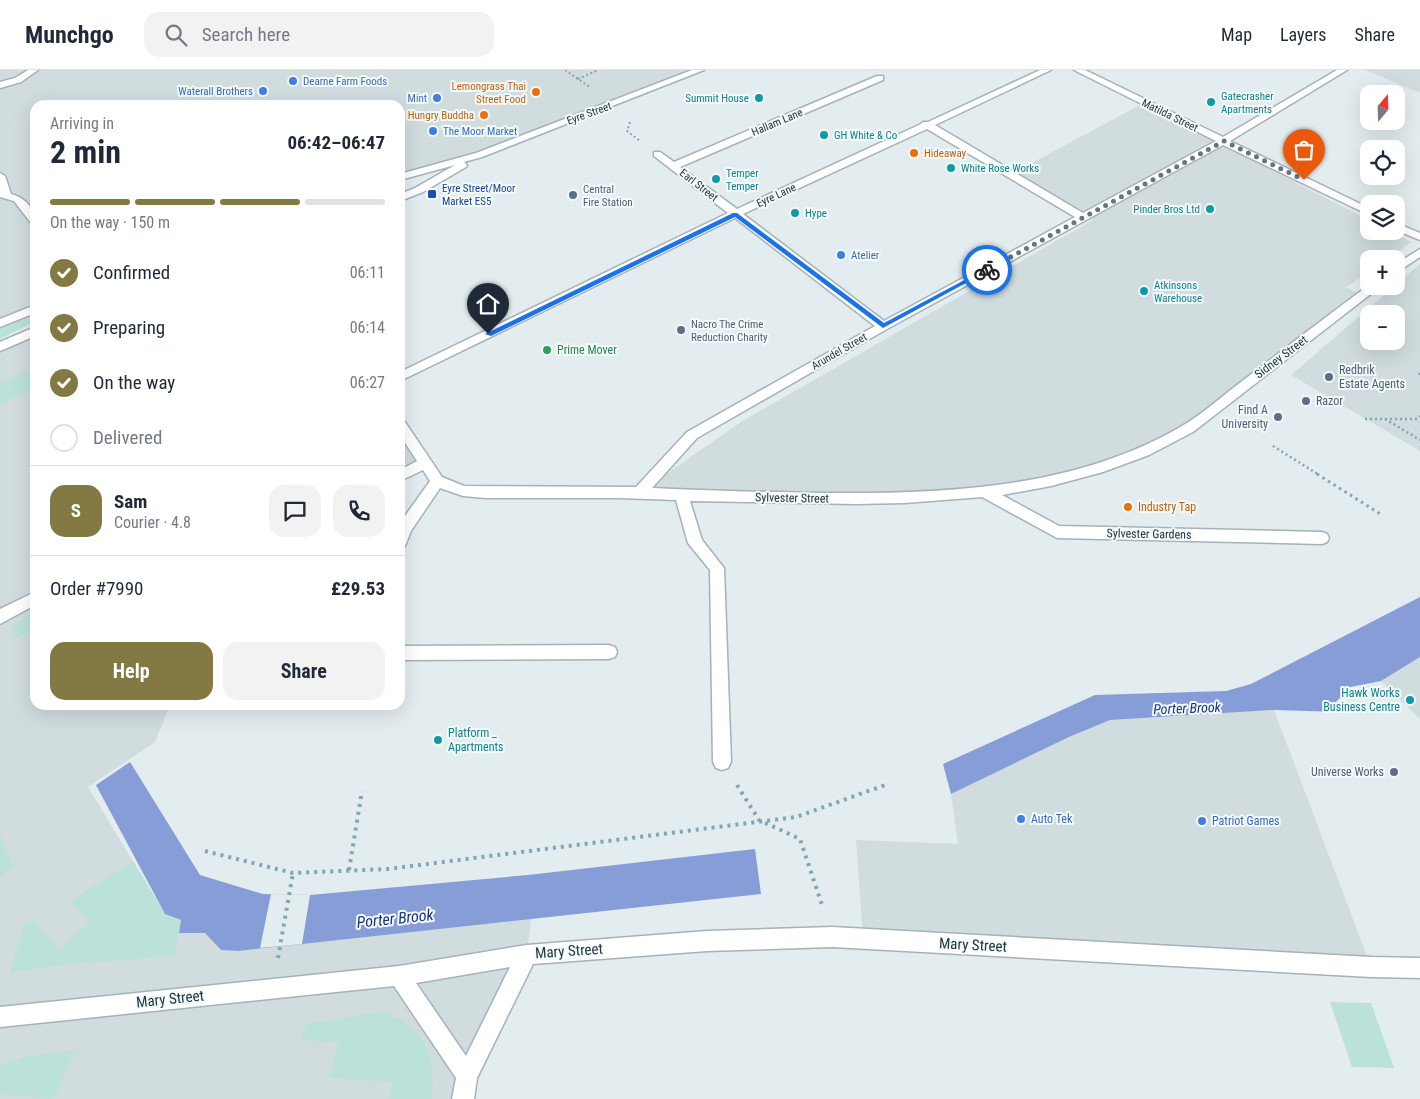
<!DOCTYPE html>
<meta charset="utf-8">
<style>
body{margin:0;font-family:"Roboto Condensed",sans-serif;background:#f2f2f3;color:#1f2937;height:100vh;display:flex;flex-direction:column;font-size:19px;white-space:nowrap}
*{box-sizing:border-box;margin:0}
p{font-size:16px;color:#747a83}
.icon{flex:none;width:28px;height:28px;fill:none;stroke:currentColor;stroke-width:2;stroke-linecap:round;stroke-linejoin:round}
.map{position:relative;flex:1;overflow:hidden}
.sheet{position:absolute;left:30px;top:30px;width:375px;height:610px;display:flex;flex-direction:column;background:#fff;border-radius:15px;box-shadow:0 5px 20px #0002}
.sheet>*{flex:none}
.needle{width:32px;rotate:19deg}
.buttons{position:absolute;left:1360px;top:15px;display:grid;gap:10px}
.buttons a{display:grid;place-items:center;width:45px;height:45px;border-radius:10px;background:#fff;box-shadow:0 5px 20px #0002;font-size:25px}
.pin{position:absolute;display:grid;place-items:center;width:42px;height:42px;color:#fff;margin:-51px -21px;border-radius:50% 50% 50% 0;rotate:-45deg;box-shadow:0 0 5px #0007}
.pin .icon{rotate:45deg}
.courier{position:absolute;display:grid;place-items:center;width:50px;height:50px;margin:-25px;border:4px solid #1a73e8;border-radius:50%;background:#fff;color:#222;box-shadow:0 1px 6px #0007}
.headline em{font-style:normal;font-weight:700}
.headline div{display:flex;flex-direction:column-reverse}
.headline{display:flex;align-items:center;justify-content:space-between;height:85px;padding:0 20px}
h1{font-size:32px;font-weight:700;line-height:38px}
.bar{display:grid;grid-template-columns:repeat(4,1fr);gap:8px 5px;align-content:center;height:60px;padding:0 20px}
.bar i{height:6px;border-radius:4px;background:#e0e1e3}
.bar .selected{background:#837a43}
.bar p{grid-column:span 4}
.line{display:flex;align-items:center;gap:12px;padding:0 20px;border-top:1px solid #e0e1e3}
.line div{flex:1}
.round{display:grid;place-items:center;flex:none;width:52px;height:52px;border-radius:15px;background:#f2f2f3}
ol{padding:0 20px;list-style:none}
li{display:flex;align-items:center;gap:15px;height:55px}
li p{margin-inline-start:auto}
li .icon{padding:5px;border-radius:50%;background:#837a43;color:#fff;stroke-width:4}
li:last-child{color:#747a83}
li i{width:28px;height:28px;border:2px solid #e0e1e3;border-radius:50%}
.primary-button{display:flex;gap:10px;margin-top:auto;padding:10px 20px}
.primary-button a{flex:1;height:58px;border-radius:15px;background:#837a43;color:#fff;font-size:20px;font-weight:700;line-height:58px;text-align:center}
.primary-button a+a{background:#f2f2f3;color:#1f2937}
header{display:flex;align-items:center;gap:30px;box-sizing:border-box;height:70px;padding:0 25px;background:#fff;border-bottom:1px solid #e0e1e3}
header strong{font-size:24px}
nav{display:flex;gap:28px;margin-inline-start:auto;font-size:18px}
.search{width:350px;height:45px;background:#f2f2f3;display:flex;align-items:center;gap:12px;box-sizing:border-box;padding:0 18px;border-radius:15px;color:#747a83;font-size:19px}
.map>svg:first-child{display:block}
.built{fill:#d0dcde;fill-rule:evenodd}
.green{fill:#bae1da}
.water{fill:#869dd7}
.pier{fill:#e3ecee}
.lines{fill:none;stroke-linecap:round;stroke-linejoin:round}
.minor-casing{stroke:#a5b2b7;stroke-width:3}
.path-far3{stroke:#80a7b4;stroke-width:2;stroke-dasharray:2 2.5;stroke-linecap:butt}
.path-far2{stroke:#80a7b4;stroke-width:2.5;stroke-dasharray:2 3;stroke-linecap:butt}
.path-far1{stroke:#80a7b4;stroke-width:3;stroke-dasharray:2.5 4;stroke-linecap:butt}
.path{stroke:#80a7b4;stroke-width:4;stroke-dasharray:3 5;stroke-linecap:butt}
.minor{fill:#fff;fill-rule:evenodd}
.route{fill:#1a73e8}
.done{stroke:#65767e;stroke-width:5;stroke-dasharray:0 9}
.shop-dot{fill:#3f7fe0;stroke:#f4f9fa;stroke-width:2}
.food-dot{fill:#e8710a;stroke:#f4f9fa;stroke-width:2}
.culture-dot{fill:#0f9aa8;stroke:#f4f9fa;stroke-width:2}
.transit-dot{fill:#1a4fb4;stroke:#f4f9fa;stroke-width:2}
.service-dot{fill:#5c6f8a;stroke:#f4f9fa;stroke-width:2}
.leisure-dot{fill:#2e9e5b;stroke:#f4f9fa;stroke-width:2}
.labels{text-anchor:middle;stroke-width:4;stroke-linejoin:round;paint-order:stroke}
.far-shop-label{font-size:11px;fill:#366cbe;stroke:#f4f9fa;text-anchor:start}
.far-food-label{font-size:11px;fill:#c56008;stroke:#f4f9fa;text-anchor:end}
.far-culture-label{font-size:11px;fill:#0d838f;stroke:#f4f9fa;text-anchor:start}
.far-street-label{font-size:11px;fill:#213741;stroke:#f4f9fa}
.far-transit-label{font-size:11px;fill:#164399;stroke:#f4f9fa;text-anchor:start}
.far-service-label{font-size:11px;fill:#4e5e75;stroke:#f4f9fa;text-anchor:start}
.leisure-label{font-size:12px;fill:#27864d;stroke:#f4f9fa;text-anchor:start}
.street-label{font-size:12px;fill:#213741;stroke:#f4f9fa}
.service-label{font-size:12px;fill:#4e5e75;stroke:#f4f9fa;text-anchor:start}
.food-label{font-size:12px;fill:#c56008;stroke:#f4f9fa;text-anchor:start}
.culture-label{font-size:12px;fill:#0d838f;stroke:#f4f9fa;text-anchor:end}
.shop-label{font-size:12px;fill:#366cbe;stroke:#f4f9fa;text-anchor:start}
.water-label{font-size:14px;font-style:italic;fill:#153282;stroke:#f4f9fa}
.near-street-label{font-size:15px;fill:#213741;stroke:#f4f9fa}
.near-water-label{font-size:16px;font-style:italic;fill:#153282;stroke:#f4f9fa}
</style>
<header>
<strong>Munchgo</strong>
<div class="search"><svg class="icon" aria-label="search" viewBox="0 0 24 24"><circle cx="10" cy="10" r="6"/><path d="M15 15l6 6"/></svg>Search here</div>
<nav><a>Map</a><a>Layers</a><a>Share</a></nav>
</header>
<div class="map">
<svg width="1420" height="1029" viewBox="0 0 1420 1029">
<rect width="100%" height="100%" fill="#e3ecee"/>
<path class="built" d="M 0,0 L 700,0 L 479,85 L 400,107 L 400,35 L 35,35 L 35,239 L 0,253 Z
M 1365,0 L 1420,0 L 1420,23 Z
M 1142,34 L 1369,150 L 1369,161 L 1389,161 L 1411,172 L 1387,189 L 1369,189 L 1369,202 L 1346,217 L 1362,226 L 1171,369 L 1032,415 L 893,429 L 639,423 L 744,350 L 1093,150 L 1013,103 Z
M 1420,194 L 1420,381 L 1291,305 ZM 1369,244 L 1396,244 L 1396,271 L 1369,271 Z
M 35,261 L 35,635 L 170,635 L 155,672 L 88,717 L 165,844 L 181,850 L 179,863 L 205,863 L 221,880 L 238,881 L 531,848 L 527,885 L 463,1029 L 0,1029 L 0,277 Z
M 400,355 L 426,392 L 400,406 Z
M 1420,587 L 1420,649 L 1381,611 Z
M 1274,640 L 1371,897 L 863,868 L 856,770 L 958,774 L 951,724 L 1069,667 L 1110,650 Z"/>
<path class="green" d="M 35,245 L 34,252 L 0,269 L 0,259 Z
M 35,299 L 35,318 L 0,334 L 0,313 Z
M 35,542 L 35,559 L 17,568 L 10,557 Z
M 0,765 L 13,798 L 0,806 Z
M 133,791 L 165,844 L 181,850 L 174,886 L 68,894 L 10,902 L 25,853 L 35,851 L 58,880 L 91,852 L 71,831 Z
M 1330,932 L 1371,933 L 1394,998 L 1352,997 Z
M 380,942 C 426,956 435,984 432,1029 L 389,1029 L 393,1012 L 329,1008 L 338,972 L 301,970 L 307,954 Z
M 75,980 L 54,1029 L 0,1024 L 0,996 L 24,987 Z"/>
<path class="water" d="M 1420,527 L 1420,587 L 1381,611 L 1350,617 L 1336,632 L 1342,642 L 1274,640 L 1110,650 L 1069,667 L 951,724 L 943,694 L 1095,625 L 1226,621 L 1251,614 Z
M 130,692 L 200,805 L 263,824 L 310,825 L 528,805 L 755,779 L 761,824 L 238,881 L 221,880 L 205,863 L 179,863 L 181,850 L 165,844 L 96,715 Z"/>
<path class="pier" d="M 271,824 L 310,825 L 302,874 L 260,878 Z"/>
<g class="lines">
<g class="minor-casing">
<path id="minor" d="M 28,0 L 38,0 L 21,12 L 0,18 L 0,12 L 15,8 Z
M 692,0 L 704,0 L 482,87 L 464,92 L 467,95 L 466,97 L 423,122 L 400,131 L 400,124 L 415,118 L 455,95 L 400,110 L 400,104 L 476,83 Z
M 1040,0 L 1051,0 L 935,55 L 1083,143 L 1216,71 L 1074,0 L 1085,0 L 1223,67 L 1337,0 L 1347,0 L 1230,71 L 1369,138 L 1369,145 L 1223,75 L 887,259 L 697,368 L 652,418 C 709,421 766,422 823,423 C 944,424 1075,419 1182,356 C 1203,344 1222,326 1241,312 C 1284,279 1326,247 1369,215 L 1381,216 L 1193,362 L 1149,385 L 1103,402 L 1051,416 L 1002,425 L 1059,456 L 1322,462 L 1327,464 L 1329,468 L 1327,472 L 1322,474 L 1057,468 L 982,427 L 905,433 L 856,434 L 690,431 L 702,470 L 724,498 L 731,692 L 728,698 L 722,700 L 716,698 L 713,692 L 710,500 L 688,473 L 676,430 L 619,428 L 485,428 L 463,426 L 440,418 L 411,461 L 405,476 L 400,478 L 400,453 L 430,411 L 423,400 L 400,411 L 400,400 L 417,391 L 400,365 L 400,350 L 405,352 L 442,407 L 464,416 L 636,417 L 687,362 L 875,256 L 735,148 L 400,311 L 400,302 L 728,143 L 654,86 L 654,82 L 660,82 L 674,92 L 877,6 L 883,6 L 883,10 L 680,97 L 737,139 L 921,54 L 923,52 L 928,52 ZM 927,59 L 1075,147 L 884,251 L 743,144 Z
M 0,103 L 5,106 L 11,124 C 26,128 35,139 35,154 L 31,153 L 14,131 L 0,127 Z
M 1396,153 L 1420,163 L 1420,170 L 1396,160 Z
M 1420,179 L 1420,187 L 1396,203 L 1396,194 Z
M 35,235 L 35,243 L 0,257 L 0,249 Z
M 35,257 L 35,266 L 0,281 L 0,272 Z
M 35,522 L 35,535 L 0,554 L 0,539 Z
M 609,575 L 615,577 L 617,582 L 615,587 L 609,589 L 400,590 L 400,576 Z
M 832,857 L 1371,887 L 1420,888 L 1420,908 L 1371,907 L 832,877 L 707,881 L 533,894 L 477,1008 L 474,1029 L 452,1029 L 456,1008 L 394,916 L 0,957 L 0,937 L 399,896 L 527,875 L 707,861 ZM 510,897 L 466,986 L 416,913 Z"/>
</g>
<path class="path-far3" d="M 565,0 L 591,18
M 578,9 L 598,0
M 630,52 L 627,61 L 640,71"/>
<path class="path-far2" d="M 1419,303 L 1420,305
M 1365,349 L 1417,349 L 1420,346
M 1385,349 L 1420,370
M 1237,352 L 1243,356
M 1273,376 L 1319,405"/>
<path class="path-far1" d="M 1317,404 L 1382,445"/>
<path class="path" d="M 737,715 L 759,750 L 800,769 L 823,838
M 205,781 L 293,803 L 388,799 L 796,747 L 888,714
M 349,800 L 362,721
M 278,888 L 293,803"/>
<use href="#minor" class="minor"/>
</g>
<path class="route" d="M 733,143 L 737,143 L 884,253 L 985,199 L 990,200 L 883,258 L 735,147 L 491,266 L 485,264 Z"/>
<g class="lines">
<path class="done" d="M 987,200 L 1224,71 L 1304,110"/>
</g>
<g class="shop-dot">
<circle cx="293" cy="11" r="5"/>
<circle cx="263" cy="21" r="5"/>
<circle cx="437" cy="28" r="5"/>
<circle cx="433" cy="61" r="5"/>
<circle cx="841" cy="185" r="5"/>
<circle cx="1021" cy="749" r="5"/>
<circle cx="1202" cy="751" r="5"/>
</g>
<g class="food-dot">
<circle cx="536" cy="22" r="5"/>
<circle cx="484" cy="45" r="5"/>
<circle cx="914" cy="83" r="5"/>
<circle cx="1128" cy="437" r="5"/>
</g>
<g class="culture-dot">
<circle cx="759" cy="28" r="5"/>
<circle cx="1211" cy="32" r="5"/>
<circle cx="824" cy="65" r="5"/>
<circle cx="951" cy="98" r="5"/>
<circle cx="716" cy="109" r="5"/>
<circle cx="1210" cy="139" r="5"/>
<circle cx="795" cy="143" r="5"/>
<circle cx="1144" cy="221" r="5"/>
<circle cx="1410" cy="630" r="5"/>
<circle cx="438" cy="670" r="5"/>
</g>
<rect class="transit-dot" x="427" y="119" width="10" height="10" rx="2.5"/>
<g class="service-dot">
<circle cx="573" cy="125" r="5"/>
<circle cx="681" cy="260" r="5"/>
<circle cx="1329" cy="307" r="5"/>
<circle cx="1306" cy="331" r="5"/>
<circle cx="1278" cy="347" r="5"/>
<circle cx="1394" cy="702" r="5"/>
</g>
<circle class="leisure-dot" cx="547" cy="280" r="5"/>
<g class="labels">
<g class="far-shop-label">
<text x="303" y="15">Dearne Farm Foods</text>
<text x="253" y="25" text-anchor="end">Waterall Brothers</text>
<text x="427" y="32" text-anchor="end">Mint</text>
<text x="443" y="65">The Moor Market</text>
<text x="851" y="189">Atelier</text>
</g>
<g class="far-food-label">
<text x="526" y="20">Lemongrass Thai<tspan x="526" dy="13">Street Food</tspan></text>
<text x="474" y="49">Hungry Buddha</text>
<text x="924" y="87" text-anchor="start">Hideaway</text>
</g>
<g class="far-culture-label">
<text x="1221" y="30">Gatecrasher<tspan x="1221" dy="13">Apartments</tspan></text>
<text x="749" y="32" text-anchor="end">Summit House</text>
<text x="834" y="69">GH White &amp; Co</text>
<text x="961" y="102">White Rose Works</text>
<text x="726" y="107">Temper<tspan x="726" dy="13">Temper</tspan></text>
<text x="1200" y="143" text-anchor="end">Pinder Bros Ltd</text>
<text x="805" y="147">Hype</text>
<text x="1154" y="219">Atkinsons<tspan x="1154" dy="13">Warehouse</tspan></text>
</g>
<g class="far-street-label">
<text transform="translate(589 43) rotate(-20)" y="4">Eyre Street</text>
<text transform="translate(1170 45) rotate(26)" y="4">Matilda Street</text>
<text transform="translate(777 52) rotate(-23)" y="4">Hallam Lane</text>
<text transform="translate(699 115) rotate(38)" y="4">Earl Street</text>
<text transform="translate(776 125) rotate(-25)" y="4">Eyre Lane</text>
<text transform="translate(839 281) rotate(-30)" y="4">Arundel Street</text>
</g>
<g class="far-transit-label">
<text x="442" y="122">Eyre Street/Moor<tspan x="442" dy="13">Market ES5</tspan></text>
</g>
<g class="far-service-label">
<text x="583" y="123">Central<tspan x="583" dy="13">Fire Station</tspan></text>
<text x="691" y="258">Nacro The Crime<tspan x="691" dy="13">Reduction Charity</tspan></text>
</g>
<g class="leisure-label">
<text x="557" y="284">Prime Mover</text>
</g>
<g class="street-label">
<text transform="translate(1281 287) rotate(-37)" y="4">Sidney Street</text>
<text transform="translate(792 428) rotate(1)" y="4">Sylvester Street</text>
<text transform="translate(1149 464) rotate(1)" y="4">Sylvester Gardens</text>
</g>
<g class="service-label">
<text x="1339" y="304">Redbrik<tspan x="1339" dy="14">Estate Agents</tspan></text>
<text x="1316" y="335">Razor</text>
<text x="1268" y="344" text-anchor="end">Find A<tspan x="1268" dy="14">University</tspan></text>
<text x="1384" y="706" text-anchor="end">Universe Works</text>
</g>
<g class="food-label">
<text x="1138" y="441">Industry Tap</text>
</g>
<g class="culture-label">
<text x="1400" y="627">Hawk Works<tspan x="1400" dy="14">Business Centre</tspan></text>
<text x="448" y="667" text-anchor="start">Platform _<tspan x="448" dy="14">Apartments</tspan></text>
</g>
<g class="shop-label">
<text x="1031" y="753">Auto Tek</text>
<text x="1212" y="755">Patriot Games</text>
</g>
<g class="water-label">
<text transform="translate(1187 638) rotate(-2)" y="5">Porter Brook</text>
</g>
<g class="near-street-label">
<text transform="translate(973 875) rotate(3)" y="5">Mary Street</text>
<text transform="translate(569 881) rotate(-4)" y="5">Mary Street</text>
<text transform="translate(170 929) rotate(-6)" y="5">Mary Street</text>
</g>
<g class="near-water-label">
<text transform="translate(395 848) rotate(-6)" y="6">Porter Brook</text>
</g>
</g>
</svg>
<div class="buttons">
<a><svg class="needle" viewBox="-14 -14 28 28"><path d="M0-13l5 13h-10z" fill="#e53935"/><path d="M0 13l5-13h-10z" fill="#747a83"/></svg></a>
<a><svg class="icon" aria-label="locate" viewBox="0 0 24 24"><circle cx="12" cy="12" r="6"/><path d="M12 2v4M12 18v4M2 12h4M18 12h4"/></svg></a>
<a><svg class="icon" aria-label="layers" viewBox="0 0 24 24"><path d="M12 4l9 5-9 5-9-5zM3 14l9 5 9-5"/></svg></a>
<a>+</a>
<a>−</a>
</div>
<div class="pin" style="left:1304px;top:110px;background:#ea580c"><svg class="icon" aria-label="bag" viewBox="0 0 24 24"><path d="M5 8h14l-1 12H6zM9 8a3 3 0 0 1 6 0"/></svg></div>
<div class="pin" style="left:488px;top:264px;background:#1f2937"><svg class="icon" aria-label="home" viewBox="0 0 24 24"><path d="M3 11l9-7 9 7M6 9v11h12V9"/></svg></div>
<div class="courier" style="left:987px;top:200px"><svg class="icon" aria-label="bike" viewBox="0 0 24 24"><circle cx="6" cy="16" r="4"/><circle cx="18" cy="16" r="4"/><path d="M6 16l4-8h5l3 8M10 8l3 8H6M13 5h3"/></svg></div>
<section class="sheet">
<div class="headline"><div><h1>2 min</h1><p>Arriving in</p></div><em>06:42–06:47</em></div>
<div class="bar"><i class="selected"></i><i class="selected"></i><i class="selected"></i><i></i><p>On the way · 150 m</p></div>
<ol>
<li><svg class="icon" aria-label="check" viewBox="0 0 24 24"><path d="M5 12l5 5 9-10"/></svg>Confirmed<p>06:11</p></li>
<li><svg class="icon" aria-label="check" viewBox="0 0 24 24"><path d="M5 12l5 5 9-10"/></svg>Preparing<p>06:14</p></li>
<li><svg class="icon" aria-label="check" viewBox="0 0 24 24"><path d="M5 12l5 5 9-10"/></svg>On the way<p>06:27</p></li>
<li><i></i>Delivered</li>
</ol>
<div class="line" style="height:90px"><b class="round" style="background:#837a43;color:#fff">S</b><div><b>Sam</b><p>Courier · 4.8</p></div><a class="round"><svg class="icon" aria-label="chat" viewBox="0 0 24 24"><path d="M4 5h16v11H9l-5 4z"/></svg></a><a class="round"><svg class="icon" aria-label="phone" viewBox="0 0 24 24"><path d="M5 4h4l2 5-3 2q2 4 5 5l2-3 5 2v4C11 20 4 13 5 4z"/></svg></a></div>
<div class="line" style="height:65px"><div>Order #7990</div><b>£29.53</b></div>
<div class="primary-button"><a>Help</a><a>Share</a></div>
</section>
</div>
